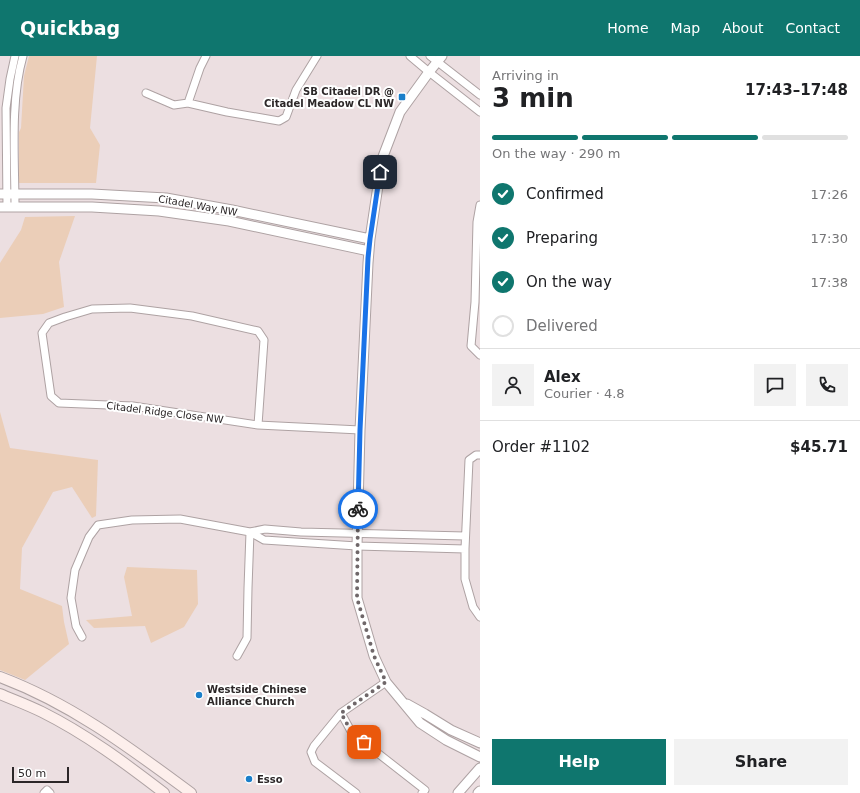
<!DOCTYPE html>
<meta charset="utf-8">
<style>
body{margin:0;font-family:"DejaVu Sans",sans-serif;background:#f2f2f2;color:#202124;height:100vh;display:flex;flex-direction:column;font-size:15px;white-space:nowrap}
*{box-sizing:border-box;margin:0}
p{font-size:13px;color:#757577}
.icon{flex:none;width:22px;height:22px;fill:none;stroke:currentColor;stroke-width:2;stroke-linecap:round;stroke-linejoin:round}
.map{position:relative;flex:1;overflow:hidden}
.drawer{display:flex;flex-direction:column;background:#fff;width:380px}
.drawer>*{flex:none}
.scale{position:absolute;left:12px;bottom:10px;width:57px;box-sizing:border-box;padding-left:4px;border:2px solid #2c2728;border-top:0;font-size:11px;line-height:14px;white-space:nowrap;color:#2c2728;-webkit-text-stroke:3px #fff;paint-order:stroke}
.pin{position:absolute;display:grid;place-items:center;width:34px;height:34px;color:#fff;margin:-17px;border-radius:8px;box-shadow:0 2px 6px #0006}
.courier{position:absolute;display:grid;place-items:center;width:40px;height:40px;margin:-20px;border:3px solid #1a73e8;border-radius:50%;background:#fff;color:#222;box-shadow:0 1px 5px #0007}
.head em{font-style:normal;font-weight:600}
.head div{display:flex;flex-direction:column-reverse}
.head{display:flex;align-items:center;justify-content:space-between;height:68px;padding:0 12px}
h1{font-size:26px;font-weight:600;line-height:30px}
.bar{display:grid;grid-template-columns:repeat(4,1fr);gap:6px 4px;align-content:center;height:48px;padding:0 12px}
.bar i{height:5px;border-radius:3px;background:#e0e0e0}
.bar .on{background:#0f766e}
.bar p{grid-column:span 4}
.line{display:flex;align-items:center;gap:10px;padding:0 12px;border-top:1px solid #e0e0e0}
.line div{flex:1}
.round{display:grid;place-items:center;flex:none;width:42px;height:42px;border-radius:0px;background:#f2f2f2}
ol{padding:0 12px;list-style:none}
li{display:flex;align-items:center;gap:12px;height:44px}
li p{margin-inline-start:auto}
li .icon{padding:4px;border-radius:50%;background:#0f766e;color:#fff;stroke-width:4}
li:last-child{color:#757577}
li i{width:22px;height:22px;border:2px solid #e0e0e0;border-radius:50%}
.button{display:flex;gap:8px;margin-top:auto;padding:8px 12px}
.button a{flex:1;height:46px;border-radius:0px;background:#0f766e;color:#fff;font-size:16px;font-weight:600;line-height:46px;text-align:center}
.button a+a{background:#f2f2f2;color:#202124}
header{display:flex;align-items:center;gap:24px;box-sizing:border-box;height:56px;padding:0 20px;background:#0f766e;color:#fff}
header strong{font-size:19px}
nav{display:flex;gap:22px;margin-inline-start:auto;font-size:14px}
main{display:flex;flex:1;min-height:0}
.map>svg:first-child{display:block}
.green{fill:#ebceb8}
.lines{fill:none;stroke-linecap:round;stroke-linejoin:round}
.minor-casing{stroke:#aea2a3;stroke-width:9}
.tertiary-casing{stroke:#aea2a3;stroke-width:11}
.secondary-casing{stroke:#aea2a3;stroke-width:12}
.minor{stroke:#fff;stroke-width:7}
.tertiary{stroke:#fff;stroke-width:9}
.secondary{stroke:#fdefec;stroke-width:10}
.done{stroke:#6f6769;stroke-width:4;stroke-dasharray:0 7.2}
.route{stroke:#1a73e8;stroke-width:5}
.poi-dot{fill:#1b7fca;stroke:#fff;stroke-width:1.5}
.labels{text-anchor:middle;stroke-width:4;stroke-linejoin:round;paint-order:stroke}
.poi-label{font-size:10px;font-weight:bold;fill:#2c2728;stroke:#fff;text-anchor:start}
.street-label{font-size:10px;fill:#2c2728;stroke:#fff}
</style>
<header>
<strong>Quickbag</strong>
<nav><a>Home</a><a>Map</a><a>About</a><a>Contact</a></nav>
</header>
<main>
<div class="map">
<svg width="480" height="737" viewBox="0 0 480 737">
<rect width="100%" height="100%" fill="#ecdfe1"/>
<path class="green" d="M 29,0 L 97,0 L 90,72 L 100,89 L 96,127 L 19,127 L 19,76 L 21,72 L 24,20 Z
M 75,160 L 59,206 L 64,251 L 43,258 L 0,262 L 0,207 L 21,174 L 25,161 Z
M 0,356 L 10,392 L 98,404 L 96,460 L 92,462 L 72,431 L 53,436 L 22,492 L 20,533 L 62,550 L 64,566 L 69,588 L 25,624 L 0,614 Z
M 127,511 L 197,514 L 198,548 L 184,571 L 151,587 L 145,570 L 94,572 L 86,564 L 132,560 L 124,521 Z"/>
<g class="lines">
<g class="minor-casing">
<path id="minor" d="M 206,0 L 200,12 L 188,47 L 227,56 L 279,65 L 286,61 L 296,34 L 317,0
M 410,0 L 429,16 L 480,56
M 430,0 L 480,39
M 146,37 L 174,49 L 188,47
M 480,149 L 477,166 L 475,246 L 471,290 L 480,299
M 7,151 L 6,52 L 10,23 L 15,0
M 15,151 C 15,104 10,45 23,0
M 258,369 L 264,284 L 258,275 L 192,260 L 130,252 L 92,253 L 65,261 L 49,267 L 42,277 L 51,340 L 59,347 L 133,350 L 258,369 L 360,374
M 480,399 L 476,399 L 469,404 L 465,493 L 465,523 L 473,551 L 480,561
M 250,476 L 265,473 L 301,476 L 465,480
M 82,581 L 76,570 L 71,542 L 75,514 L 89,481 L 98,469 L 132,464 L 180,463 L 250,476 L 264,484 L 357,490 L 465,493
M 237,600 L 247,582 L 248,532 L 250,476
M 341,657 L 352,677 L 425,734 L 422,737
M 44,737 L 47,734 L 50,737
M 356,737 L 315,706 L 311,696 L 314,690 L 341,657 L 386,626"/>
</g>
<g class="tertiary-casing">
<path id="tertiary" d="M 442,0 L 429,16 L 400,56 L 382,103 L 370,183 L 368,207 L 360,374 L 357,490 L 357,542 L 374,600 L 386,626 L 420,667 L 446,684 L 480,701
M 0,138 L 92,138 L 166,142 L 232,154 L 370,183
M 0,151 L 92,151 L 159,155 L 229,165 L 369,195
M 407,648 L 425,658 L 451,674 L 480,687
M 458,737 L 480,712
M 478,737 L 480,735"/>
</g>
<g class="secondary-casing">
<path id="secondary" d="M 0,621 C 72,648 130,692 191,737
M 0,638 C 14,644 28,649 42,656 C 86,678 125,707 164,737"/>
</g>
<use href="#minor" class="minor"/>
<use href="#tertiary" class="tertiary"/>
<use href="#secondary" class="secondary"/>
</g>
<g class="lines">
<path class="done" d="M 358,453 L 357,542 L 374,600 L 386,626 L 341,657 L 352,677 L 364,686"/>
<path class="route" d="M 358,453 L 360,374 L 368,202 L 370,183 L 380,116"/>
</g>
<g class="poi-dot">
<rect x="398" y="37" width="8" height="8" rx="2"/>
<circle cx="199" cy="639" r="4"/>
<circle cx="249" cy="723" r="4"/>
</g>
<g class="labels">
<g class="poi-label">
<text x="394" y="39" text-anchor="end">SB Citadel DR @<tspan x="394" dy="12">Citadel Meadow CL NW</tspan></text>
<text x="207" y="637">Westside Chinese<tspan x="207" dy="12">Alliance Church</tspan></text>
<text x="257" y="727">Esso</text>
</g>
<g class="street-label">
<text transform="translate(198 149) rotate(10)" y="4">Citadel Way NW</text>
<text transform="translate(165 356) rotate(7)" y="4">Citadel Ridge Close NW</text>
</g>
</g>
</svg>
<div class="scale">50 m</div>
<div class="pin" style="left:364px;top:686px;background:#ea580c"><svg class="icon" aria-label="bag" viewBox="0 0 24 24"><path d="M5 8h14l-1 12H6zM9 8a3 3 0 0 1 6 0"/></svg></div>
<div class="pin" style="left:380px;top:116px;background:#1f2937"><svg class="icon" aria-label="home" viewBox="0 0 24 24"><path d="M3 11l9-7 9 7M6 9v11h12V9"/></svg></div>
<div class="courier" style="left:358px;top:453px"><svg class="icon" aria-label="bike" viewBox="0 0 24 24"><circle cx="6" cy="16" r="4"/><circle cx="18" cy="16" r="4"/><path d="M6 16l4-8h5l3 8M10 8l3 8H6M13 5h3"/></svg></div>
</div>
<section class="drawer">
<div class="head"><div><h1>3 min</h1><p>Arriving in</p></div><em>17:43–17:48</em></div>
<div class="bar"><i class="on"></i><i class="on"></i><i class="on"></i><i></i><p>On the way · 290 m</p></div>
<ol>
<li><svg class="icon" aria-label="check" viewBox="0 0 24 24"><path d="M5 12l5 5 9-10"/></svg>Confirmed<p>17:26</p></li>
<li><svg class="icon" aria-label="check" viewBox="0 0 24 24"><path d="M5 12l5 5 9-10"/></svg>Preparing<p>17:30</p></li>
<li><svg class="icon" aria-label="check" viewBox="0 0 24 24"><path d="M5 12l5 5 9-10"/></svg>On the way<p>17:38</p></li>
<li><i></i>Delivered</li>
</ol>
<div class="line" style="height:72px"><a class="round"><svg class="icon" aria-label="person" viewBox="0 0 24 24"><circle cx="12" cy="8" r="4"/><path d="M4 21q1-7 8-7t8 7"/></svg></a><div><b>Alex</b><p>Courier · 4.8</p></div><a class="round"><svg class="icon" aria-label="chat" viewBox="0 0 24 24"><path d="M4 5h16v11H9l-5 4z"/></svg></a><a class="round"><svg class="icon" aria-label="phone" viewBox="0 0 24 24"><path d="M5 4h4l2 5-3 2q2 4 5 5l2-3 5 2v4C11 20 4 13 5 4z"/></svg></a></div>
<div class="line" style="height:52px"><div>Order #1102</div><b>$45.71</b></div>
<div class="button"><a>Help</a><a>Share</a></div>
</section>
</main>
